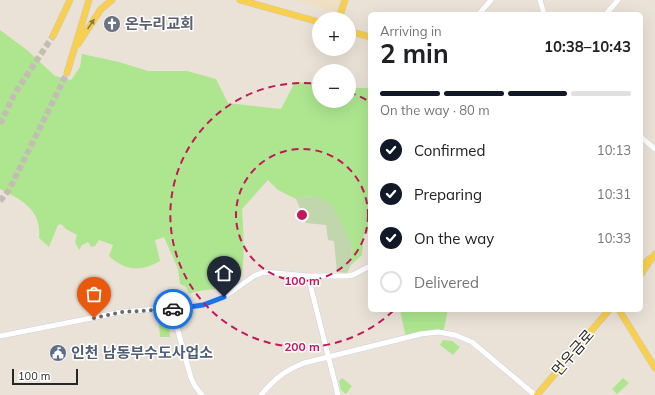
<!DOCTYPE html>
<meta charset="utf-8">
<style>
body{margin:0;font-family:Mulish,"Noto Sans KR",sans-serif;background:#f6f6f6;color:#202124;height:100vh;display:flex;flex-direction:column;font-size:15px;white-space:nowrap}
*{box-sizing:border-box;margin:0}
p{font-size:13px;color:#757577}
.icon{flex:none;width:22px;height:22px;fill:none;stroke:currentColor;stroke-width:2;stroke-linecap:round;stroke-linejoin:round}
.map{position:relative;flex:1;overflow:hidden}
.panel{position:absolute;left:368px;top:12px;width:275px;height:300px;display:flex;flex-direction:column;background:#fff;border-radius:6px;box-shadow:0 4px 16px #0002}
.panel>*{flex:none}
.fabs{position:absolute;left:312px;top:12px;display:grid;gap:8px}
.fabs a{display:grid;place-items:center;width:44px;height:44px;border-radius:50%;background:#fff;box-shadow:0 4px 16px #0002;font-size:20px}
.scale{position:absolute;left:12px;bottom:10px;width:66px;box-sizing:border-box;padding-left:4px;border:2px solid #272727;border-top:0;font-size:11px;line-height:14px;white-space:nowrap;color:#272727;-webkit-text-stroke:3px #fff;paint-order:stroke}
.pin{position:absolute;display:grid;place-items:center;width:34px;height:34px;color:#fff;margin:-41px -17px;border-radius:50% 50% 50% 0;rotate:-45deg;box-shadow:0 0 4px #0007}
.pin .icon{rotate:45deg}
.courier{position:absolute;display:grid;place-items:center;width:40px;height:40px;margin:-20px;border:3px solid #1a73e8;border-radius:50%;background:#fff;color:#222;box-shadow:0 1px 5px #0007}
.overview em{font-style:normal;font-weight:700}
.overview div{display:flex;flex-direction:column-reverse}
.overview{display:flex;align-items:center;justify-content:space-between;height:68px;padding:0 12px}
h1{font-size:26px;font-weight:700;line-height:30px}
.bar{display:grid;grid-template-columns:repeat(4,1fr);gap:6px 4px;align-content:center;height:48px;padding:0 12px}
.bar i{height:5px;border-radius:3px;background:#e0e0e0}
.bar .selected{background:#111827}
.bar p{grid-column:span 4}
ol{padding:0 12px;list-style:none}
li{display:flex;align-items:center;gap:12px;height:44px}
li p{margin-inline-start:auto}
li .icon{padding:4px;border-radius:50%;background:#111827;color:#fff;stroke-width:4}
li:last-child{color:#757577}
li i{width:22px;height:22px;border:2px solid #e0e0e0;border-radius:50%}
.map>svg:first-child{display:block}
.education{fill:#efe0c4}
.green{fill:#ade68f}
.cemetery{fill:#c1d6ad}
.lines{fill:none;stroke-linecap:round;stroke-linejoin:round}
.major-tunnel{stroke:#c4bdb4;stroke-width:6;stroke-dasharray:6 3;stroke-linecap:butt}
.minor-casing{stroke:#ccd0e2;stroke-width:6}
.major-casing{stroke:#c7c7c7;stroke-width:7}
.minor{stroke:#fff;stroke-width:5}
.major{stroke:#f9d04e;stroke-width:6}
.oneway{fill:#907c3a}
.done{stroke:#6c6865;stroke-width:4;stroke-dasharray:0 7.2}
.route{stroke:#1a73e8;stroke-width:5}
.ring{fill:none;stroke:#c2185b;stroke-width:2;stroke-dasharray:7 5}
.labels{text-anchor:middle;stroke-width:3;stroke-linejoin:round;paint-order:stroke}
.worship-label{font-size:15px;font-weight:bold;fill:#5b616d;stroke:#fff;text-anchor:start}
.service-label{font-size:15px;font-weight:bold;fill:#4e5e75;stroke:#fff;text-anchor:start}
.street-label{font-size:15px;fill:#272727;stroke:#fff}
.centre{fill:#c2185b;stroke:#fff;stroke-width:2}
.ring-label{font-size:12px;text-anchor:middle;font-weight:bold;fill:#c2185b;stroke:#fff;stroke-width:3;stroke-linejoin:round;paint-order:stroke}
</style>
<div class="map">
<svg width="655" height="395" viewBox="0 0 655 395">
<rect width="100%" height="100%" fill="#ebe2d7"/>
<path class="education" d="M 295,0 L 345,0 L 341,14 Z"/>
<path class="green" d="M 0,30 L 27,50 L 55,76 L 71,80 L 80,67 L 82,54 L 119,62 L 148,71 L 187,71 L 216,79 L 228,103 L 281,109 L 295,82 L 319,84 L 319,101 L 349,101 L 349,88 L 370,88 L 370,234 L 364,231 L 362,255 L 351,265 L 352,245 L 313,196 L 296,199 L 278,190 L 268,180 L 242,209 C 243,225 246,264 240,278 C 238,282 232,286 228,289 C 214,289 202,289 189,294 L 186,287 L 180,284 L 178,269 L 164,237 L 155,240 L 160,261 C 141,272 125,271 109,256 L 113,245 L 99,240 L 95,246 L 91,247 L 88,242 L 82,245 L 79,250 L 75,242 L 77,235 L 66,229 L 61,224 L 58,225 L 49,247 L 39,238 C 42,210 22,200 0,189 Z
M 400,310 L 448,310 L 443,333 L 406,338 Z
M 169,323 L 170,337 L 160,337 L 159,324 Z
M 443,340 L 452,341 L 460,347 L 453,355 L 440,345 Z
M 342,378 L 352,386 L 346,394 L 341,390 L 339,381 Z
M 623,378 L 629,383 L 617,394 L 612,389 Z"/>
<path class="cemetery" d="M 313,196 L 332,204 L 352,245 L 351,265 L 347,273 L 337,272 L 334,241 L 328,240 L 326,225 L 306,223 L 296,199 Z"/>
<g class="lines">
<path class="major-tunnel" d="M 0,124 L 15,93 L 53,36
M 0,201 L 9,190 L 67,73"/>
<g class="minor-casing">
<path id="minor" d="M 540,0 L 544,14
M 479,14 L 491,0
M 606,14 L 618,0
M 641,137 L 655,149
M 308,276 L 338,395
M 172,309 L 191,378 L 195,386 L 202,395
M 0,336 L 122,312 L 203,305 L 224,297 L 254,276 L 264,272 L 308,276 L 347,276 L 353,275 L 370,266
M 261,395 C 275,378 284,371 304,363 L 421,334 L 438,332 L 455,335 L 472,342 L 535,395"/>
</g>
<g class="major-casing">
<path id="major" d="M 240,0 L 319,22
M 339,19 L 345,0
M 349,31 L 370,37
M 53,36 L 70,0
M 78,44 L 101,9 L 112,0
M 67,73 L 89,0
M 641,267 L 649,259
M 641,274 L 655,254
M 619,310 L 655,368
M 537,395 L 609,310"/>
</g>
<use href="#minor" class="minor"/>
<use href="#major" class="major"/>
</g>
<defs><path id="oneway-solid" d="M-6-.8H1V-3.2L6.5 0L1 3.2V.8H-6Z"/></defs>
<use class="oneway" href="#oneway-solid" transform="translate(91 24) rotate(-56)"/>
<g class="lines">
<path class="done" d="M 94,318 L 122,312 L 173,309"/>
<path class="route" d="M 173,309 L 203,305 L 224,297"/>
</g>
<g class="ring">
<circle cx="302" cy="215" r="66"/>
<path d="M393 311A132 132 0 1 1 318 84M349 92A132 132 0 0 1 370 102"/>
</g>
<defs>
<g id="church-disc" transform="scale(0.9)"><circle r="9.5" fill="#6b7280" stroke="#fff"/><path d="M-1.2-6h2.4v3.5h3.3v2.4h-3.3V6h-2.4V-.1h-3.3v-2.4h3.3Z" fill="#fff"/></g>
<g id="civic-disc" transform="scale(0.9)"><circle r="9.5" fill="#5c6f8a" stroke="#fff"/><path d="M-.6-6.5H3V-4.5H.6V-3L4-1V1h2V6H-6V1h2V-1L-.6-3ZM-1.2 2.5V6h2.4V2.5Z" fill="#fff"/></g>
</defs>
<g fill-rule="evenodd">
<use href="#church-disc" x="112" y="24"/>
<use href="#civic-disc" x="58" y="353"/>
</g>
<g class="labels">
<g class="worship-label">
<text x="125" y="29">온누리교회</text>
</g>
<g class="service-label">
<text x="71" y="358">인천 남동부수도사업소</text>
</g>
<g class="street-label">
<text transform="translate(573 353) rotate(-49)" y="5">먼우금로</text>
</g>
</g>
<circle cx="302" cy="215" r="6" class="centre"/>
<g class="ring-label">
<text x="302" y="285">100 m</text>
<text x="302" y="351">200 m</text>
</g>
</svg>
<div class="fabs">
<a>+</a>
<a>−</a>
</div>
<div class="scale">100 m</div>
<div class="pin" style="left:94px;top:318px;background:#ea580c"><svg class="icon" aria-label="bag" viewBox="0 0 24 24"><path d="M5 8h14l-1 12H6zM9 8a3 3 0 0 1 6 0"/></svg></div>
<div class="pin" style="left:224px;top:297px;background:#1f2937"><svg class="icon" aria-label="home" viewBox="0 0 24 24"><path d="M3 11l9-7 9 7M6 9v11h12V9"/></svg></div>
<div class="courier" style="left:173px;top:309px"><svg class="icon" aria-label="car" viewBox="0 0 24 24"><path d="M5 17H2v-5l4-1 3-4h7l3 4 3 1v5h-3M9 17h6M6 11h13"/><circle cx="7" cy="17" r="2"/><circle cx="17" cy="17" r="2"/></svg></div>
<section class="panel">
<div class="overview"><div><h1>2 min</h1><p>Arriving in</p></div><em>10:38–10:43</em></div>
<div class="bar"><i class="selected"></i><i class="selected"></i><i class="selected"></i><i></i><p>On the way · 80 m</p></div>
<ol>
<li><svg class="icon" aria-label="check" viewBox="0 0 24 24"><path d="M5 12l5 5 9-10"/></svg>Confirmed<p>10:13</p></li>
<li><svg class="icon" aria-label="check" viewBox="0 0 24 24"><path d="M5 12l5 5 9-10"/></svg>Preparing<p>10:31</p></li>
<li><svg class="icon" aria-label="check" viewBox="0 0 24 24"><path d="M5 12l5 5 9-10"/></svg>On the way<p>10:33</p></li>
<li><i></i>Delivered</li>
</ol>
</section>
</div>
